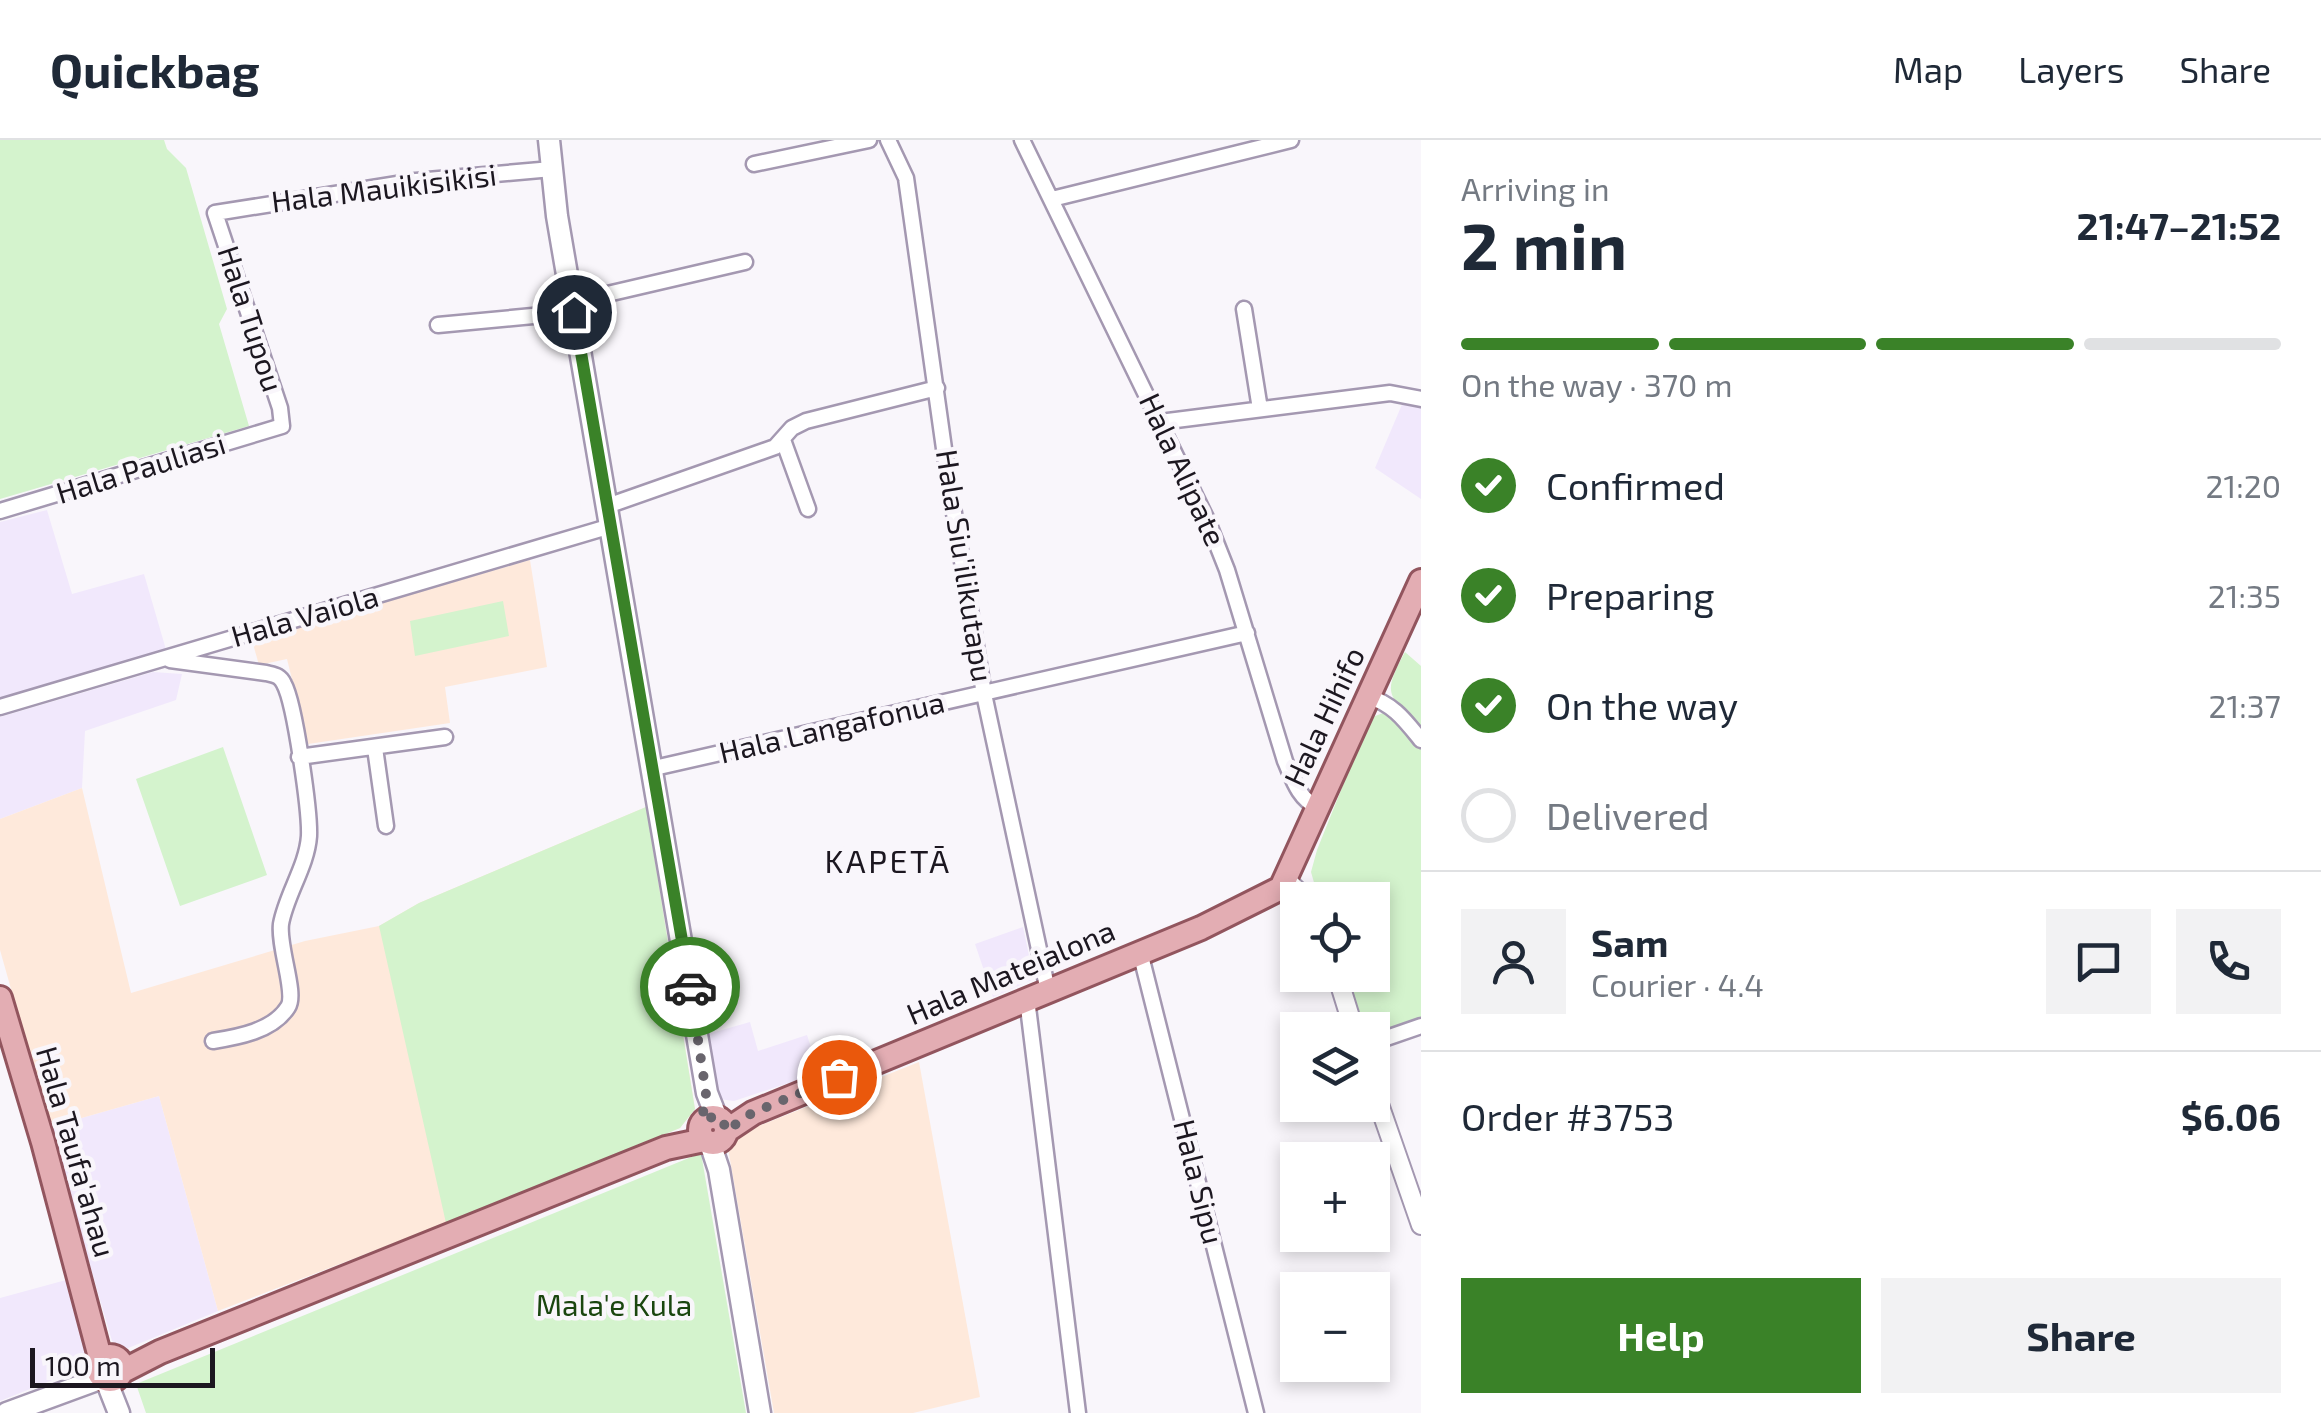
<!DOCTYPE html>
<meta charset="utf-8">
<style>
body{margin:0;font-family:"Exo 2",sans-serif;background:#f2f2f3;color:#1f2937;height:100vh;display:flex;flex-direction:column;font-size:38px;white-space:nowrap}
*{box-sizing:border-box;margin:0}
p{font-size:32px;color:#747a83}
.icon{flex:none;width:55px;height:55px;fill:none;stroke:currentColor;stroke-width:2;stroke-linecap:round;stroke-linejoin:round}
.map{position:relative;flex:1;overflow:hidden}
.side{display:flex;flex-direction:column;background:#fff;width:900px}
.side>*{flex:none}
.controls{position:absolute;left:1280px;top:742px;display:grid;gap:20px}
.controls a{display:grid;place-items:center;width:110px;height:110px;border-radius:0px;background:#fff;box-shadow:0 5px 15px #0003;font-size:50px}
.scale{position:absolute;left:30px;bottom:25px;width:185px;box-sizing:border-box;padding-left:10px;border:5px solid #1c1720;border-top:0;font-size:28px;line-height:35px;white-space:nowrap;color:#1c1720;-webkit-text-stroke:8px #f9f6fb;paint-order:stroke}
.pin{position:absolute;display:grid;place-items:center;width:85px;height:85px;color:#fff;margin:-42px;border:5px solid #fff;border-radius:50%;box-shadow:0 2px 10px #0007}
.courier{position:absolute;display:grid;place-items:center;width:100px;height:100px;margin:-50px;border:8px solid #3a8228;border-radius:50%;background:#fff;color:#222;box-shadow:0 2px 12px #0007}
.headline em{font-style:normal;font-weight:700}
.headline div{display:flex;flex-direction:column-reverse}
.headline{display:flex;align-items:center;justify-content:space-between;height:170px;padding:0 40px}
h1{font-size:65px;font-weight:700;line-height:75px}
.bar{display:grid;grid-template-columns:repeat(4,1fr);gap:15px 10px;align-content:center;height:120px;padding:0 40px}
.bar i{height:12px;border-radius:8px;background:#e0e1e3}
.bar .selected{background:#3a8228}
.bar p{grid-column:span 4}
.line{display:flex;align-items:center;gap:25px;padding:0 40px;border-top:2px solid #e0e1e3}
.line div{flex:1}
.round{display:grid;place-items:center;flex:none;width:105px;height:105px;border-radius:0px;background:#f2f2f3}
ol{padding:0 40px;list-style:none}
li{display:flex;align-items:center;gap:30px;height:110px}
li p{margin-inline-start:auto}
li .icon{padding:10px;border-radius:50%;background:#3a8228;color:#fff;stroke-width:4}
li:last-child{color:#747a83}
li i{width:55px;height:55px;border:5px solid #e0e1e3;border-radius:50%}
.action{display:flex;gap:20px;margin-top:auto;padding:20px 40px}
.action a{flex:1;height:115px;border-radius:0px;background:#3a8228;color:#fff;font-size:40px;font-weight:700;line-height:115px;text-align:center}
.action a+a{background:#f2f2f3;color:#1f2937}
header{display:flex;align-items:center;gap:60px;box-sizing:border-box;height:140px;padding:0 50px;background:#fff;border-bottom:2px solid #e0e1e3}
header strong{font-size:48px}
nav{display:flex;gap:55px;margin-inline-start:auto;font-size:35px}
main{display:flex;flex:1;min-height:0}
.map>svg:first-child{display:block}
.built{fill:#f1e8fc}
.education{fill:#fee9db}
.green{fill:#d4f3cd}
.lines{fill:none;stroke-linecap:round;stroke-linejoin:round}
.minor-casing{stroke:#a498b1;stroke-width:19}
.tertiary-casing{stroke:#a498b1;stroke-width:22}
.secondary-casing{stroke:#a498b1;stroke-width:25}
.primary-casing{stroke:#92555e;stroke-width:28}
.minor{stroke:#fff;stroke-width:14}
.tertiary{stroke:#fff;stroke-width:18}
.secondary{stroke:#fff;stroke-width:20}
.primary{stroke:#e3adb3;stroke-width:22}
.done{stroke:#69656d;stroke-width:10;stroke-dasharray:0 18}
.route{stroke:#3a8228;stroke-width:12}
.labels{text-anchor:middle;stroke-width:9;stroke-linejoin:round;paint-order:stroke}
.street-label{font-size:30px;fill:#1c1720;stroke:#f9f6fb}
.park-label{font-size:30px;fill:#1a460f;stroke:#f9f6fb}
.neighbourhood-label{font-size:32px;letter-spacing:2.5px;fill:#1c1720;stroke:#f9f6fb}
</style>
<header>
<strong>Quickbag</strong>
<nav><a>Map</a><a>Layers</a><a>Share</a></nav>
</header>
<main>
<div class="map">
<svg width="1421" height="1273" viewBox="0 0 1421 1273">
<rect width="100%" height="100%" fill="#f9f6fb"/>
<path class="built" d="M 1406,255 L 1421,261 L 1421,359 L 1375,328 Z
M 47,370 L 72,454 L 144,434 L 167,513 L 0,559 L 0,382 Z
M 153,532 L 182,534 L 176,560 L 85,591 L 82,648 L 0,679 L 0,577 Z
M 1023,787 L 1034,839 L 993,857 L 975,804 Z
M 750,882 L 758,911 L 807,895 L 819,933 L 734,961 L 719,959 L 708,894 Z
M 159,956 L 218,1171 L 126,1209 L 112,1201 L 50,987 Z
M 66,1140 L 91,1216 L 85,1227 L 0,1261 L 0,1158 Z"/>
<path class="education" d="M 530,420 L 547,527 L 445,547 L 450,583 L 308,604 L 287,519 L 259,525 L 253,504 L 266,496 Z
M 82,648 L 131,853 L 305,801 L 379,786 L 419,763 L 646,667 L 695,969 L 680,988 L 446,1083 L 218,1171 L 159,956 L 50,987 L 0,810 L 0,679 Z
M 919,922 L 980,1257 L 913,1273 L 774,1273 L 728,1008 L 736,995 Z"/>
<path class="green" d="M 0,0 L 164,0 L 167,9 L 186,28 L 227,169 L 219,184 L 249,286 L 0,359 Z
M 503,461 L 509,496 L 415,516 L 410,481 Z
M 1405,512 L 1421,526 L 1421,591 C 1390,553 1380,558 1405,512 Z
M 1383,573 L 1390,576 L 1421,609 L 1421,880 L 1373,894 L 1372,890 L 1364,890 L 1345,835 L 1372,835 L 1372,760 L 1319,760 L 1311,732 L 1317,710 L 1370,578 Z
M 223,607 L 267,735 L 180,766 L 136,639 Z
M 646,667 L 695,969 L 680,988 L 446,1083 L 379,786 L 419,763 Z
M 701,1013 L 746,1273 L 146,1273 L 136,1244 Z"/>
<g class="lines">
<g class="minor-casing">
<path id="minor" d="M 888,0 L 906,38 L 948,337 L 984,554 L 1048,851
M 1022,0 L 1208,382 L 1227,430 L 1285,621 C 1293,639 1298,658 1317,667
M 754,24 L 869,0
M 1052,59 L 1291,0
M 573,162 L 745,122
M 1244,169 L 1260,269
M 438,185 L 575,172
M 1160,282 L 1390,253 L 1421,259
M 783,300 L 808,369
M 607,366 L 775,307 L 792,288 L 806,281 L 937,248
M 0,371 L 282,286 L 280,268 L 215,73 L 416,41 L 552,29
M 170,520 L 266,533 C 274,535 280,535 284,544 C 295,564 310,672 309,696 C 307,726 286,755 281,784 C 278,807 297,854 288,867 C 273,891 238,897 213,901
M 1367,556 C 1393,564 1404,579 1421,600
M 0,567 L 611,386
M 375,608 L 386,686
M 299,617 L 445,597
M 650,629 L 1247,493
M 1140,812 L 1256,1273
M 1027,859 L 1078,1273
M 1372,903 L 1421,886"/>
</g>
<g class="tertiary-casing">
<path id="tertiary" d="M 1285,739 L 1307,760
M 1337,835 L 1354,890
M 1372,944 L 1421,1085"/>
</g>
<g class="secondary-casing">
<path id="secondary" d="M 549,0 L 557,76 L 707,953 L 716,976
M 710,1003 L 719,1030 L 760,1273
M 106,1240 L 119,1273
M 7,1273 L 102,1238"/>
</g>
<g class="primary-casing">
<path id="primary" d="M 0,858 L 43,1002 L 101,1221
M700 990a13 13 0 1 1 26 0a13 13 0 1 1-26 0Z
M 726,991 L 753,973 L 1201,788 L 1281,748 L 1421,441
M98 1228a12 12 0 1 1 24 0a12 12 0 1 1-24 0Z
M 121,1232 L 160,1212 L 666,1008 L 704,1000"/>
</g>
<use href="#minor" class="minor"/>
<use href="#tertiary" class="tertiary"/>
<use href="#secondary" class="secondary"/>
<use href="#primary" class="primary"/>
</g>
<g class="lines">
<path class="done" d="M 690,847 L 706,953 L 702,980 L 716,976 L 723,980 L 726,991 L 752,973 L 839,937"/>
<path class="route" d="M 574,172 L 690,847"/>
</g>
<g class="labels">
<g class="street-label">
<text transform="translate(384 49) rotate(-7)" y="10">Hala Mauikisikisi</text>
<text transform="translate(250 179) rotate(72)" y="10">Hala Tupou</text>
<text transform="translate(141 329) rotate(-17)" y="10">Hala Pauliasi</text>
<text transform="translate(1182 330) rotate(65)" y="10">Hala Alipate</text>
<text transform="translate(964 426) rotate(81)" y="10">Hala Siu'ilikutapu</text>
<text transform="translate(305 477) rotate(-16)" y="10">Hala Vaiola</text>
<text transform="translate(1325 577) rotate(-65)" y="10">Hala Hihifo</text>
<text transform="translate(832 588) rotate(-13)" y="10">Hala Langafonua</text>
<text transform="translate(1011 833) rotate(-23)" y="10">Hala Mateialona</text>
<text transform="translate(75 1012) rotate(74)" y="10">Hala Taufa'ahau</text>
<text transform="translate(1198 1042) rotate(76)" y="10">Hala Sipu</text>
</g>
<g class="park-label">
<text x="614" y="1176">Mala'e Kula</text>
</g>
<g class="neighbourhood-label">
<text x="888" y="733">KAPETĀ</text>
</g>
</g>
</svg>
<div class="controls">
<a><svg class="icon" aria-label="locate" viewBox="0 0 24 24"><circle cx="12" cy="12" r="6"/><path d="M12 2v4M12 18v4M2 12h4M18 12h4"/></svg></a>
<a><svg class="icon" aria-label="layers" viewBox="0 0 24 24"><path d="M12 4l9 5-9 5-9-5zM3 14l9 5 9-5"/></svg></a>
<a>+</a>
<a>−</a>
</div>
<div class="scale">100 m</div>
<div class="pin" style="left:839px;top:937px;background:#ea580c"><svg class="icon" aria-label="bag" viewBox="0 0 24 24"><path d="M5 8h14l-1 12H6zM9 8a3 3 0 0 1 6 0"/></svg></div>
<div class="pin" style="left:574px;top:172px;background:#1f2937"><svg class="icon" aria-label="home" viewBox="0 0 24 24"><path d="M3 11l9-7 9 7M6 9v11h12V9"/></svg></div>
<div class="courier" style="left:690px;top:847px"><svg class="icon" aria-label="car" viewBox="0 0 24 24"><path d="M5 17H2v-5l4-1 3-4h7l3 4 3 1v5h-3M9 17h6M6 11h13"/><circle cx="7" cy="17" r="2"/><circle cx="17" cy="17" r="2"/></svg></div>
</div>
<section class="side">
<div class="headline"><div><h1>2 min</h1><p>Arriving in</p></div><em>21:47–21:52</em></div>
<div class="bar"><i class="selected"></i><i class="selected"></i><i class="selected"></i><i></i><p>On the way · 370 m</p></div>
<ol>
<li><svg class="icon" aria-label="check" viewBox="0 0 24 24"><path d="M5 12l5 5 9-10"/></svg>Confirmed<p>21:20</p></li>
<li><svg class="icon" aria-label="check" viewBox="0 0 24 24"><path d="M5 12l5 5 9-10"/></svg>Preparing<p>21:35</p></li>
<li><svg class="icon" aria-label="check" viewBox="0 0 24 24"><path d="M5 12l5 5 9-10"/></svg>On the way<p>21:37</p></li>
<li><i></i>Delivered</li>
</ol>
<div class="line" style="height:180px"><a class="round"><svg class="icon" aria-label="person" viewBox="0 0 24 24"><circle cx="12" cy="8" r="4"/><path d="M4 21q1-7 8-7t8 7"/></svg></a><div><b>Sam</b><p>Courier · 4.4</p></div><a class="round"><svg class="icon" aria-label="chat" viewBox="0 0 24 24"><path d="M4 5h16v11H9l-5 4z"/></svg></a><a class="round"><svg class="icon" aria-label="phone" viewBox="0 0 24 24"><path d="M5 4h4l2 5-3 2q2 4 5 5l2-3 5 2v4C11 20 4 13 5 4z"/></svg></a></div>
<div class="line" style="height:130px"><div>Order #3753</div><b>$6.06</b></div>
<div class="action"><a>Help</a><a>Share</a></div>
</section>
</main>
